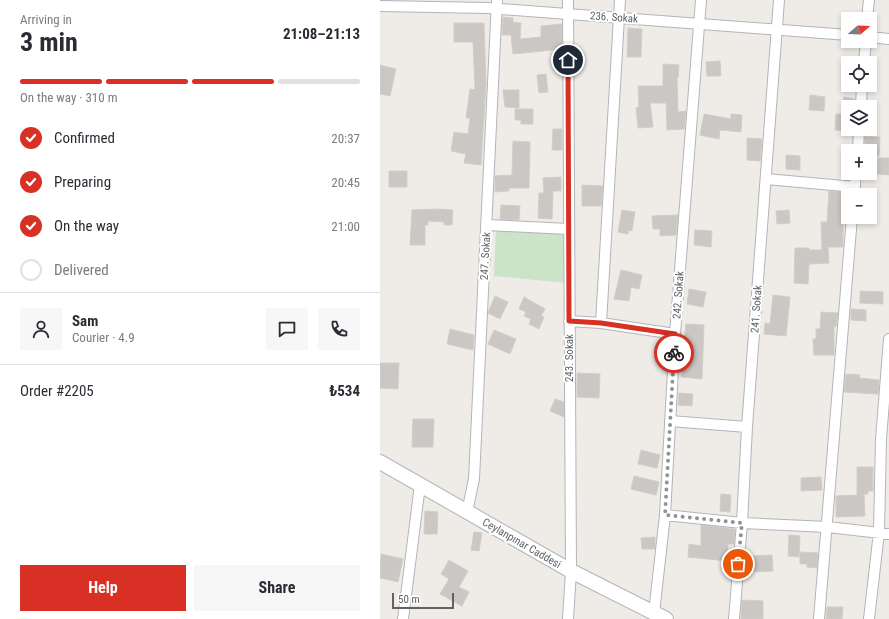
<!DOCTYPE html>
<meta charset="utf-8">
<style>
body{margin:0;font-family:"Roboto Condensed",sans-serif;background:#f7f7f7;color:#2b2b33;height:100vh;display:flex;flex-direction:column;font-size:15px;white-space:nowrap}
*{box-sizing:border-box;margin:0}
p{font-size:13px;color:#7c7c81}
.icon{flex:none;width:22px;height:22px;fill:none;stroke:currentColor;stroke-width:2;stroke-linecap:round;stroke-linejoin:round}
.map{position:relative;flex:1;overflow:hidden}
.details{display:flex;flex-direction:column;background:#fff;width:380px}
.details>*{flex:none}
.needle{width:26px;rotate:71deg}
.buttons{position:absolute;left:461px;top:12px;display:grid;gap:8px}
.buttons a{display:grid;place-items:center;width:36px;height:36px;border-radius:0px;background:#fff;box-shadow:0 2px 6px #0003;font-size:20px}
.scale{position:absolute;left:12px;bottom:10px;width:62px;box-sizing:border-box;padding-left:4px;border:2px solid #5f6366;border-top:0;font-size:11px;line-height:14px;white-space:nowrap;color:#5f6366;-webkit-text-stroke:3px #fff;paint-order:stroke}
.pin{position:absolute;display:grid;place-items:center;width:34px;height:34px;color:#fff;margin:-17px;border:2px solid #fff;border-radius:50%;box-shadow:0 1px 4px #0007}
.courier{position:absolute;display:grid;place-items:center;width:40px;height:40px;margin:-20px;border:3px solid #d93025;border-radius:50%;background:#fff;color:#222;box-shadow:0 1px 5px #0007}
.summary em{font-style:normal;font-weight:700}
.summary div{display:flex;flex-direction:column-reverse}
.summary{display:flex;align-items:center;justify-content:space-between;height:68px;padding:0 20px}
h1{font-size:26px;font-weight:700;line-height:30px}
.bar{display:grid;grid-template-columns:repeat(4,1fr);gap:6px 4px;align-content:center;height:48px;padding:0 20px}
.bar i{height:5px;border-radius:3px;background:#e1e1e2}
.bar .current{background:#d93025}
.bar p{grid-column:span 4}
.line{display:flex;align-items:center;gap:10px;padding:0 20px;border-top:1px solid #e1e1e2}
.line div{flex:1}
.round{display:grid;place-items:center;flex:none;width:42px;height:42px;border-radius:0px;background:#f7f7f7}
ol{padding:0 20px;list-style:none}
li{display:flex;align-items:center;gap:12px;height:44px}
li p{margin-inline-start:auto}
li .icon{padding:4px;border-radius:50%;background:#d93025;color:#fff;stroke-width:4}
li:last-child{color:#7c7c81}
li i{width:22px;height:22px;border:2px solid #e1e1e2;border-radius:50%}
.cta{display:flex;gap:8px;margin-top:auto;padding:8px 20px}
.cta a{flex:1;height:46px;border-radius:0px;background:#d93025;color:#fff;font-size:16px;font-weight:700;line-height:46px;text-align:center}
.cta a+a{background:#f7f7f7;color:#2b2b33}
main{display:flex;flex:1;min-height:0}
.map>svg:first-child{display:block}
.green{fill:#cbe3c7}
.building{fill:#cbc7c4;stroke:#d3cdc6}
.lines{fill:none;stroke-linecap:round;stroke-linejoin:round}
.street-casing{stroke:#b2b5b8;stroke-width:12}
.secondary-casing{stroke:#b1b5b8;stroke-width:16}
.street{stroke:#fff;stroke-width:10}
.secondary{stroke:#fff;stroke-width:14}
.done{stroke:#919393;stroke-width:4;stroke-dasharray:0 7.2}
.route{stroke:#d93025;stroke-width:5}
.labels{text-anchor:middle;stroke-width:4;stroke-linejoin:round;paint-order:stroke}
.street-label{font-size:11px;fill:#5f6366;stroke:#fff}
</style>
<main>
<section class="details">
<div class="summary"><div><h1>3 min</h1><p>Arriving in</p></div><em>21:08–21:13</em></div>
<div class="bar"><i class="current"></i><i class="current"></i><i class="current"></i><i></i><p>On the way · 310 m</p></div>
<ol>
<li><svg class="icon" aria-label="check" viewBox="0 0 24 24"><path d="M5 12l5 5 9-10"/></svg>Confirmed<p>20:37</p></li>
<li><svg class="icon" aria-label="check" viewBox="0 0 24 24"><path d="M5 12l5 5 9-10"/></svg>Preparing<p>20:45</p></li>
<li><svg class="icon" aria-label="check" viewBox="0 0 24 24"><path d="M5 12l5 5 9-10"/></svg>On the way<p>21:00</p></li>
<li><i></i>Delivered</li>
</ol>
<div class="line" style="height:72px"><a class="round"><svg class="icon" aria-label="person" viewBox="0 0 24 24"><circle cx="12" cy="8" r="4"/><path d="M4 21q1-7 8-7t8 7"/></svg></a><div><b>Sam</b><p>Courier · 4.9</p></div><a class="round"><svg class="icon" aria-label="chat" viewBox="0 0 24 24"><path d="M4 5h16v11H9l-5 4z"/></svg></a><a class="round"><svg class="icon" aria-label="phone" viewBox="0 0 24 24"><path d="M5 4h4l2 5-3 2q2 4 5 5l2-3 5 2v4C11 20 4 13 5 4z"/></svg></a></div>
<div class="line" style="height:52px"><div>Order #2205</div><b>₺534</b></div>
<div class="cta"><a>Help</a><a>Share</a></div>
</section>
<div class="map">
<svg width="509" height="619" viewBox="0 0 509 619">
<rect width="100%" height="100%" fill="#efece7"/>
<path class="green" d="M 116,228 L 181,232 L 186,237 L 186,283 L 114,276 Z"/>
<path class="building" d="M 123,17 L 133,18 L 133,22 L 141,23 L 140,39 L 161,37 L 161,26 L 182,24 L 182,49 L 133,54 L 131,35 L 122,35 Z
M 74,23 L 104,23 L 106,84 L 101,165 L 84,163 L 86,154 L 71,151 L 74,132 L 88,134 L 90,118 L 86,118 L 90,89 L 95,90 L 93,42 L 74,42 Z
M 248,28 L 262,29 L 261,57 L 247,57 Z
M 340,61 L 341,76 L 327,76 L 326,62 Z
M 283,64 L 299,65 L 298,78 L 297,78 L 298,112 L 306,111 L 304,129 L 287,130 L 286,103 L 270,103 L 273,127 L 258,128 L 256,108 L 259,107 L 258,86 L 283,86 Z
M 0,65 L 16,69 L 10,96 L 0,94 Z
M 166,74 L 168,92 L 159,93 L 157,75 Z
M 123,90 L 139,90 L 139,108 L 125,107 Z
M 430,95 L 445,97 L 444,111 L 429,110 Z
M 464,97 L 475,99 L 475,107 L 468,107 L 468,131 L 455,130 L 456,114 L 462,114 Z
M 135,109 L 153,109 L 153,124 L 141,124 L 141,120 L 135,120 Z
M 324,114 L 351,119 L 351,114 L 362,115 L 361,132 L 340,130 L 339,139 L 320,135 Z
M 173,129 L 182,129 L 182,150 L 172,150 Z
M 485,137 L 500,137 L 499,156 L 490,156 L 490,151 L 485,151 Z
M 367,138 L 382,139 L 380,161 L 367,160 Z
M 133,141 L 150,142 L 149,188 L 129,188 L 129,191 L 115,192 L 115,176 L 132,175 Z
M 406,155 L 420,156 L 420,170 L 406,169 Z
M 498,158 L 509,158 L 509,175 L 497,174 Z
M 9,171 L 27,171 L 27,187 L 9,187 Z
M 181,177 L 181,191 L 173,191 L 172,219 L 158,218 L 159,193 L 164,193 L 163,178 Z
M 202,185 L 223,186 L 221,206 L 202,206 Z
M 449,191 L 468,193 L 468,212 L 465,219 L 463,219 L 463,247 L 448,247 L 449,263 L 429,264 L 428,284 L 414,283 L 415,248 L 429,248 L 429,250 L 442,250 L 441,222 L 447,222 Z
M 121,205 L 140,206 L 139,220 L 120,219 Z
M 58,209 L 73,210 L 72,225 L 64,225 L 64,222 L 48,221 L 48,225 L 45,225 L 45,245 L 30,245 L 32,210 Z
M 242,210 L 255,212 L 252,231 L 249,230 L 248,234 L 238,232 Z
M 409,210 L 410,223 L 397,224 L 396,211 Z
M 298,215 L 296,235 L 280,236 L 280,229 L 273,229 L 272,216 Z
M 315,230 L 332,231 L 331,247 L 314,245 Z
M 241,270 L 262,275 L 259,289 L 251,287 L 249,301 L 234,299 Z
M 309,289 L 326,292 L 323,307 L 307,304 Z
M 480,291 L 503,292 L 503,304 L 480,303 Z
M 393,295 L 410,297 L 406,336 L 384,334 L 385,323 L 390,324 Z
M 115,296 L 128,302 L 120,319 L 108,313 Z
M 144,297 L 165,309 L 161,316 L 164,317 L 159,329 L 149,324 L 151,319 L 144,316 L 146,312 L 139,309 Z
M 471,309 L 486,310 L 486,321 L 471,320 Z
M 441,312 L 458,313 L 456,327 L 454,326 L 454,355 L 434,355 L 433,339 L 436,339 L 436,329 L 440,329 Z
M 306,324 L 324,325 L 322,379 L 301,377 Z
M 70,329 L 94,335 L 93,350 L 67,344 Z
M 114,330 L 136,339 L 130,354 L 108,344 Z
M 0,363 L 19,363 L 18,389 L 0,388 Z
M 197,373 L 220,374 L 219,398 L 197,397 Z
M 466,374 L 480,375 L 479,378 L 499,380 L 498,394 L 464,392 Z
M 299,393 L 313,394 L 312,406 L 298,405 Z
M 175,399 L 184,402 L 184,417 L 170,411 Z
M 33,419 L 54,419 L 53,447 L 32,447 Z
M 261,450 L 280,455 L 277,468 L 258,464 Z
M 477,467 L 493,467 L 493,491 L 488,491 L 488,494 L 484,494 L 485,516 L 456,517 L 456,496 L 477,495 Z
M 254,476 L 279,482 L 276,495 L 251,489 Z
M 441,477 L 442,490 L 421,491 L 421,478 Z
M 341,494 L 351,495 L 350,512 L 340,511 Z
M 45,511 L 58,512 L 57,534 L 44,534 Z
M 321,525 L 355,529 L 354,544 L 348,544 L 347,561 L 308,557 L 309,544 L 321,546 Z
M 94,532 L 102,533 L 99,551 L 91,550 Z
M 409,535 L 420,536 L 419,557 L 408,556 Z
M 275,537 L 275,549 L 262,549 L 261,538 Z
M 420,552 L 438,553 L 437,568 L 427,567 L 427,564 L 420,564 Z
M 1,554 L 23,559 L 18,582 L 0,578 Z
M 392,555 L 393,571 L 371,572 L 370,556 Z
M 69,560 L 88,571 L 79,587 L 89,592 L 82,606 L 60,594 L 69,579 L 61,574 Z
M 362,600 L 383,601 L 383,619 L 361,619 Z
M 447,607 L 463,607 L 462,619 L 446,619 Z"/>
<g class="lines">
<g class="street-casing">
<path id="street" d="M 188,0 L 191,571 L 188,619
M 0,6 L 107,8 L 468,35
M 487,19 L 489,0
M 490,37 L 509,39
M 484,63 L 486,41
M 481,107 L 482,85
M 478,151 L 479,129
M 386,179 L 475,187
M 474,195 L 476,173
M 107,225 L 189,229
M 189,321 L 221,323 L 295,334
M 221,323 L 240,0
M 290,421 L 367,427
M 87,512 L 94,479 L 117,0
M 285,515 L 362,523 L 448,527 L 509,534
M 274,613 L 285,515 L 295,334 L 321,0
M 23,619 L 40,485
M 354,619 L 362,523 L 367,427 L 399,0
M 439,619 L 472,217
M 489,619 L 499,532 L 501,439 L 509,339"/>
</g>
<g class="secondary-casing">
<path id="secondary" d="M 0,462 L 191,571 L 286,619"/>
</g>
<use href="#street" class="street"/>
<use href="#secondary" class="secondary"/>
</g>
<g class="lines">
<path class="done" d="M 294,353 L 285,515 L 362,523 L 358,564"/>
<path class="route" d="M 188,60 L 189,321 L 221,323 L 295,334 L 294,353"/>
</g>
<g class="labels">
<g class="street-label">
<text transform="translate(234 17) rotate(4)" y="4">236. Sokak</text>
<text transform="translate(105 256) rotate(-87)" y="4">247. Sokak</text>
<text transform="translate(298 295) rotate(-86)" y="4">242. Sokak</text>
<text transform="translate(376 309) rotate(-86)" y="4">241. Sokak</text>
<text transform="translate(189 358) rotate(-90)" y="4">243. Sokak</text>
<text transform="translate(142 543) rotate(30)" y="4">Ceylanpınar Caddesi</text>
</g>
</g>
</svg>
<div class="buttons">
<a><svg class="needle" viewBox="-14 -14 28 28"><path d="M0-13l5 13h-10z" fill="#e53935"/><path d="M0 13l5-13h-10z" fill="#7c7c81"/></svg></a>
<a><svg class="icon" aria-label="locate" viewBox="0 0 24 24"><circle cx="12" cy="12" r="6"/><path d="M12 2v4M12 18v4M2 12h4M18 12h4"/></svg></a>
<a><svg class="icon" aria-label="layers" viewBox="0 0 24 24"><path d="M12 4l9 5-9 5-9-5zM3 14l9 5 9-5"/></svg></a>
<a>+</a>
<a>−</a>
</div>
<div class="scale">50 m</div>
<div class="pin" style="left:358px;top:564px;background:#ea580c"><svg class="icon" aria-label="bag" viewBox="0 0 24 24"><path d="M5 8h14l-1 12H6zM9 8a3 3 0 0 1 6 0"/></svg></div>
<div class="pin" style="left:188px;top:60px;background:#1f2937"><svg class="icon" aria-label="home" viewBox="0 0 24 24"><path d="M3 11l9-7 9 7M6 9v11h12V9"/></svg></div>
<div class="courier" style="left:294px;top:353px"><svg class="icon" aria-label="bike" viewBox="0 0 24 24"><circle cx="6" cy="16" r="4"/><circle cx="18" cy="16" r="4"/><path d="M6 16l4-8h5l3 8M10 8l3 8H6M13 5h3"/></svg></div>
</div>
</main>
